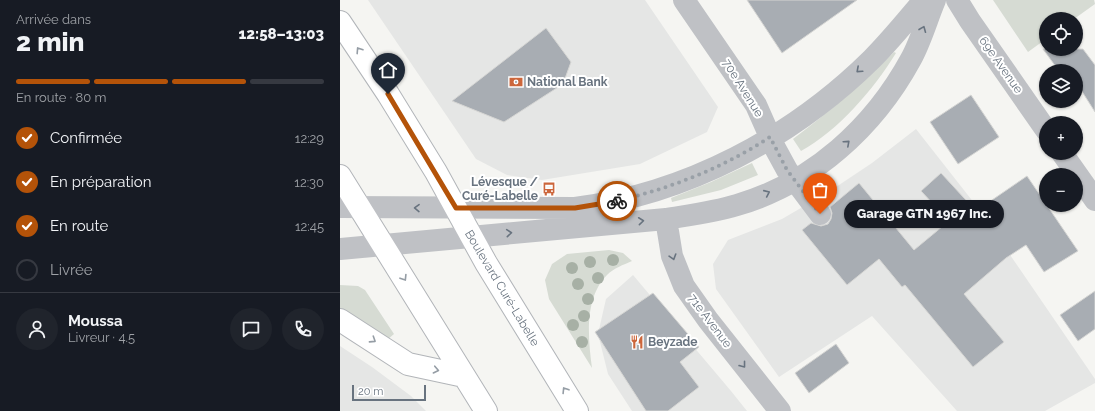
<!DOCTYPE html>
<html lang="fr">
<meta charset="utf-8">
<style>
body{margin:0;font-family:Raleway,sans-serif;background:#20242c;color:#f1f3f6;height:100vh;display:flex;flex-direction:column;font-size:15px;white-space:nowrap}
*{box-sizing:border-box;margin:0}
p{font-size:13px;color:#9ea1a6}
.icon{flex:none;width:22px;height:22px;fill:none;stroke:currentColor;stroke-width:2;stroke-linecap:round;stroke-linejoin:round}
.map{position:relative;flex:1;overflow:hidden}
.side{display:flex;flex-direction:column;background:#171b24;width:340px}
.side>*{flex:none}
.tools{position:absolute;left:699px;top:12px;display:grid;gap:8px}
.tools a{display:grid;place-items:center;width:44px;height:44px;border-radius:50%;background:#171b24;box-shadow:0 1px 3px #0004;font-size:20px}
.scale{position:absolute;left:12px;bottom:10px;width:74px;box-sizing:border-box;padding-left:4px;border:2px solid #68737f;border-top:0;font-size:11px;line-height:14px;white-space:nowrap;color:#68737f;-webkit-text-stroke:3px #fff;paint-order:stroke}
.pin{position:absolute;display:grid;place-items:center;width:34px;height:34px;color:#fff;margin:-41px -17px;border-radius:50% 50% 50% 0;rotate:-45deg;box-shadow:0 0 4px #0007}
.pin .icon{rotate:45deg}
.courier{position:absolute;display:grid;place-items:center;width:40px;height:40px;margin:-20px;border:3px solid #b45309;border-radius:50%;background:#fff;color:#222;box-shadow:0 1px 5px #0007}
.bubble{position:absolute;height:28px;border-radius:14px;background:#171b24;box-shadow:0 1px 3px #0004;font-size:13px;font-weight:800;line-height:28px;text-align:center}
.headline em{font-style:normal;font-weight:800}
.headline div{display:flex;flex-direction:column-reverse}
.headline{display:flex;align-items:center;justify-content:space-between;height:68px;padding:0 16px}
h1{font-size:26px;font-weight:800;line-height:30px}
.bar{display:grid;grid-template-columns:repeat(4,1fr);gap:6px 4px;align-content:center;height:48px;padding:0 16px}
.bar i{height:5px;border-radius:3px;background:#363941}
.bar .current{background:#b45309}
.bar p{grid-column:span 4}
.line{display:flex;align-items:center;gap:10px;padding:0 16px;border-top:1px solid #363941}
.line div{flex:1}
.round{display:grid;place-items:center;flex:none;width:42px;height:42px;border-radius:21px;background:#20242c}
ol{padding:0 16px;list-style:none}
li{display:flex;align-items:center;gap:12px;height:44px}
li p{margin-inline-start:auto}
li .icon{padding:4px;border-radius:50%;background:#b45309;color:#fff;stroke-width:4}
li:last-child{color:#9ea1a6}
li i{width:22px;height:22px;border:2px solid #363941;border-radius:50%}
main{display:flex;flex:1;min-height:0}
.map>svg:first-child{display:block}
.built{fill:#e5e6e5}
.green{fill:#d6dbd3}
.building{fill:#a8adb3;stroke:#d6d6d4}
.lines{fill:none;stroke-linecap:round;stroke-linejoin:round}
.major-casing{stroke:#b2b5b9;stroke-width:24}
.minor{stroke:#bfc1c5;stroke-width:22}
.major{stroke:#fff;stroke-width:22}
.tree{fill:#a7b0a5}
.oneway{stroke:#68737f}
.oneway2{stroke:#959da5}
.done{stroke:#99a0a7;stroke-width:4;stroke-dasharray:0 7.2}
.route{stroke:#b45309;stroke-width:5}
.labels{text-anchor:middle;stroke-width:4;stroke-linejoin:round;paint-order:stroke}
.street-label{font-size:12px;fill:#68737f;stroke:#fff}
.poi-label{font-size:12px;font-weight:bold;fill:#68737f;stroke:#fff;text-anchor:start}
</style>
<main>
<section class="side">
<div class="headline"><div><h1>2 min</h1><p>Arrivée dans</p></div><em>12:58–13:03</em></div>
<div class="bar"><i class="current"></i><i class="current"></i><i class="current"></i><i></i><p>En route · 80 m</p></div>
<ol>
<li><svg class="icon" aria-label="check" viewBox="0 0 24 24"><path d="M5 12l5 5 9-10"/></svg>Confirmée<p>12:29</p></li>
<li><svg class="icon" aria-label="check" viewBox="0 0 24 24"><path d="M5 12l5 5 9-10"/></svg>En préparation<p>12:30</p></li>
<li><svg class="icon" aria-label="check" viewBox="0 0 24 24"><path d="M5 12l5 5 9-10"/></svg>En route<p>12:45</p></li>
<li><i></i>Livrée</li>
</ol>
<div class="line" style="height:72px"><a class="round"><svg class="icon" aria-label="person" viewBox="0 0 24 24"><circle cx="12" cy="8" r="4"/><path d="M4 21q1-7 8-7t8 7"/></svg></a><div><b>Moussa</b><p>Livreur · 4.5</p></div><a class="round"><svg class="icon" aria-label="chat" viewBox="0 0 24 24"><path d="M4 5h16v11H9l-5 4z"/></svg></a><a class="round"><svg class="icon" aria-label="phone" viewBox="0 0 24 24"><path d="M5 4h4l2 5-3 2q2 4 5 5l2-3 5 2v4C11 20 4 13 5 4z"/></svg></a></div>
</section>
<div class="map">
<svg width="755" height="411" viewBox="0 0 755 411">
<rect width="100%" height="100%" fill="#f5f5f2"/>
<path class="built" d="M 28,0 L 305,0 L 378,107 L 367,132 L 300,164 L 202,180 L 167,175 L 136,159 Z
M 576,129 L 638,208 L 755,379 L 755,383 L 705,411 L 617,411 L 532,316 L 439,377 L 376,289 L 373,264 L 388,240 L 442,219 L 490,191 L 532,163 Z
M 293,275 L 391,391 L 407,411 L 292,411 L 268,374 L 258,334 L 266,299 Z
M 0,346 L 32,367 L 71,396 L 86,411 L 0,411 Z"/>
<path class="green" d="M 653,0 L 754,0 L 755,4 L 734,19 L 706,19 L 706,39 L 688,52 Z
M 554,52 L 556,53 C 534,89 498,131 461,151 L 453,139 C 489,112 522,84 554,52 Z
M 412,163 L 418,175 L 381,190 L 332,202 L 331,198 L 371,182 Z
M 269,250 L 283,253 L 292,261 C 283,265 274,268 267,275 C 244,298 248,338 252,368 L 209,299 L 205,280 L 212,264 L 227,254 Z
M 0,285 L 18,286 L 25,290 L 54,334 L 47,340 L 0,312 Z"/>
<path class="building" d="M 407,0 L 517,0 L 442,53 Z
M 206,28 L 231,62 L 223,84 L 164,122 L 112,101 Z
M 703,49 L 743,49 L 755,65 L 755,112 L 736,82 L 736,71 L 719,71 Z
M 631,95 L 659,137 L 618,164 L 590,122 Z
M 601,173 L 636,211 L 687,176 L 738,251 L 704,272 L 686,245 L 666,258 L 624,294 L 664,342 L 633,367 L 565,285 L 562,287 L 539,259 L 507,285 L 462,230 L 471,223 L 481,226 L 488,224 L 491,219 L 492,213 L 490,207 L 519,183 L 574,250 L 609,221 L 581,191 Z
M 755,291 L 755,329 L 738,341 L 720,315 Z
M 313,293 L 359,347 L 340,362 L 359,387 L 328,411 L 306,411 L 255,332 Z
M 496,344 L 509,363 L 469,393 L 455,373 Z"/>
<g class="lines">
<g class="major-casing">
<path id="major" d="M 0,22 L 48,94 L 96,172 L 146,263 L 237,411
M 0,176 L 146,411
M 0,320 L 68,364 L 124,376"/>
</g>
<path class="minor" d="M 344,0 L 416,105 L 435,148 L 447,170 L 480,214
M 617,0 L 630,21 L 706,130
M 722,153 L 755,200
M 0,207 L 235,208 C 346,194 452,138 532,59 C 550,41 567,20 584,0
M 326,219 L 332,256 L 344,286 L 368,320 L 440,411
M 0,249 L 326,219 C 350,215 374,212 397,205 C 473,183 534,127 571,59 C 581,41 587,19 595,0"/>
<use href="#major" class="major"/>
</g>
<g class="tree">
<circle cx="273" cy="260" r="6"/>
<circle cx="250" cy="262" r="6"/>
<circle cx="232" cy="268" r="6"/>
<circle cx="258" cy="278" r="6"/>
<circle cx="238" cy="284" r="6"/>
<circle cx="248" cy="299" r="6"/>
<circle cx="244" cy="316" r="6"/>
<circle cx="233" cy="325" r="6"/>
<circle cx="242" cy="342" r="6"/>
</g>
<defs><path id="oneway-chevron" d="M-2-3.5L2.5 0L-2 3.5" fill="none" stroke-width="1.6" stroke-linecap="round" stroke-linejoin="round"/></defs>
<g class="oneway">
<use href="#oneway-chevron" transform="translate(583 29) rotate(-68)"/>
<use href="#oneway-chevron" transform="translate(519 70) rotate(138)"/>
<use href="#oneway-chevron" transform="translate(507 143) rotate(-42)"/>
<use href="#oneway-chevron" transform="translate(427 193) rotate(-24)"/>
<use href="#oneway-chevron" transform="translate(77 208) rotate(-179)"/>
<use href="#oneway-chevron" transform="translate(301 221) rotate(-6)"/>
<use href="#oneway-chevron" transform="translate(169 233) rotate(-5)"/>
<use href="#oneway-chevron" transform="translate(333 257) rotate(73)"/>
<use href="#oneway-chevron" transform="translate(403 365) rotate(52)"/>
</g>
<g class="oneway2">
<use href="#oneway-chevron" transform="translate(19 50) rotate(-123)"/>
<use href="#oneway-chevron" transform="translate(64 278) rotate(58)"/>
<use href="#oneway-chevron" transform="translate(33 340) rotate(33)"/>
<use href="#oneway-chevron" transform="translate(96 370) rotate(12)"/>
<use href="#oneway-chevron" transform="translate(225 390) rotate(-122)"/>
</g>
<g class="lines">
<path class="done" d="M 277,201 C 331,188 383,168 430,137 L 447,170 L 480,214"/>
<path class="route" d="M 48,94 L 116,208 L 235,208 L 277,201"/>
</g>
<defs>
<g id="bank-bare" transform="scale(1.08)"><path d="M-6-4H6V4H-6ZM0-2.3a2.3 2.3 0 1 0 0 4.6a2.3 2.3 0 1 0 0-4.6Z" fill="#cc663b" stroke="#fff" stroke-width="2.5" paint-order="stroke"/></g>
<g id="bus-bare" transform="scale(1.08)"><path d="M-5-6H5V4H4V6H2V4H-2V6H-4V4H-5ZM-3.5-4V0h7V-4ZM-3.5 1.2v1.5H-2V1.2ZM2 1.2v1.5H3.5V1.2Z" fill="#cc663b" stroke="#fff" stroke-width="2.5" paint-order="stroke"/></g>
<g id="restaurant-bare" transform="scale(1.08)"><path d="M-5-6h1v4h1v-4h1v4h1v-4h1v5L-1.5 .5V6h-2V.5L-5-1ZM5-6V6H3V1.5H1.5Q1.5-4 5-6Z" fill="#cc663b" stroke="#fff" stroke-width="2.5" paint-order="stroke"/></g>
</defs>
<g fill-rule="evenodd">
<use href="#bank-bare" x="176" y="82"/>
<use href="#bus-bare" x="209" y="189"/>
<use href="#restaurant-bare" x="297" y="342"/>
</g>
<g class="labels">
<g class="street-label">
<text transform="translate(661 65) rotate(55)" y="4">69e Avenue</text>
<text transform="translate(403 88) rotate(58)" y="4">70e Avenue</text>
<text transform="translate(162 288) rotate(59)" y="4">Boulevard Curé-Labelle</text>
<text transform="translate(370 321) rotate(53)" y="4">71e Avenue</text>
</g>
<g class="poi-label">
<text x="187" y="86">National Bank</text>
<text x="198" y="186" text-anchor="end">Lévesque /<tspan x="198" dy="14">Curé-Labelle</tspan></text>
<text x="308" y="346">Beyzade</text>
</g>
</g>
</svg>
<div class="tools">
<a><svg class="icon" aria-label="locate" viewBox="0 0 24 24"><circle cx="12" cy="12" r="6"/><path d="M12 2v4M12 18v4M2 12h4M18 12h4"/></svg></a>
<a><svg class="icon" aria-label="layers" viewBox="0 0 24 24"><path d="M12 4l9 5-9 5-9-5zM3 14l9 5 9-5"/></svg></a>
<a>+</a>
<a>−</a>
</div>
<div class="scale">20 m</div>
<div class="pin" style="left:480px;top:214px;background:#ea580c"><svg class="icon" aria-label="bag" viewBox="0 0 24 24"><path d="M5 8h14l-1 12H6zM9 8a3 3 0 0 1 6 0"/></svg></div>
<div class="pin" style="left:48px;top:94px;background:#1f2937"><svg class="icon" aria-label="home" viewBox="0 0 24 24"><path d="M3 11l9-7 9 7M6 9v11h12V9"/></svg></div>
<div class="courier" style="left:277px;top:201px"><svg class="icon" aria-label="bike" viewBox="0 0 24 24"><circle cx="6" cy="16" r="4"/><circle cx="18" cy="16" r="4"/><path d="M6 16l4-8h5l3 8M10 8l3 8H6M13 5h3"/></svg></div>
<div class="bubble" style="left:504px;top:200px;width:160px">Garage GTN 1967 Inc.</div>
</div>
</main>
